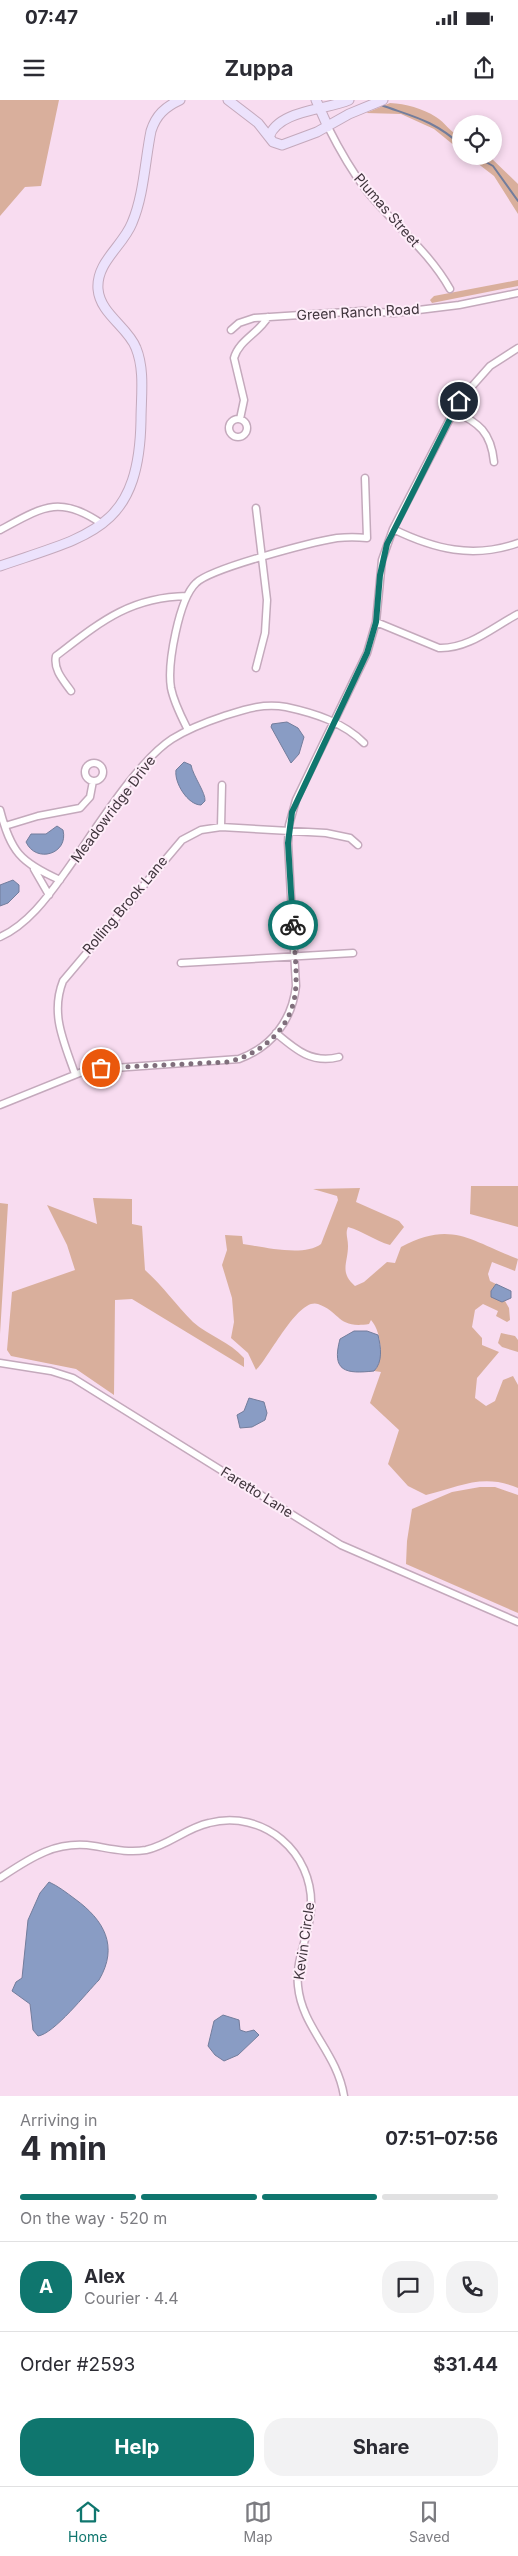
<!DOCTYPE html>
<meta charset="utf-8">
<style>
body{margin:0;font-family:Inter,sans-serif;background:#f2f2f3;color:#2b2b33;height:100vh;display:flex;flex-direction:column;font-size:19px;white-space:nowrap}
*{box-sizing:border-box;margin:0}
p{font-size:16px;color:#7c7c81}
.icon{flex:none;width:28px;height:28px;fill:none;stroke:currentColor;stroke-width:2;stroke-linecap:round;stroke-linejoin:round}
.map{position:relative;height:1996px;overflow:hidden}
.panel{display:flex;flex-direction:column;background:#fff;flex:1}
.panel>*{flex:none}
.buttons{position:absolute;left:452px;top:15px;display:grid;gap:10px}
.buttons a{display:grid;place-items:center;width:50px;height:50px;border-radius:50%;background:#fff;box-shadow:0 2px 8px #0003;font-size:25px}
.pin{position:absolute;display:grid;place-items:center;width:42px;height:42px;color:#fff;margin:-21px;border:2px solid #fff;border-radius:50%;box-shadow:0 1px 5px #0007}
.courier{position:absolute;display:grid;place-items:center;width:50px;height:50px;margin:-25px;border:4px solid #0f766e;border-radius:50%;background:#fff;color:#222;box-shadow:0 1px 6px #0007}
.head em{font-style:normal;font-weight:700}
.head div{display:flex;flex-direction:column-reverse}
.head{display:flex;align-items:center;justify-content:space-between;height:85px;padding:0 20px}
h1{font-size:32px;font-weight:700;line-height:38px}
.bar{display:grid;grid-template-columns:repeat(4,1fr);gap:8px 5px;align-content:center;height:60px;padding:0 20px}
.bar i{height:6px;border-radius:4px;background:#e1e1e2}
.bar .active{background:#0f766e}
.bar p{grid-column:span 4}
.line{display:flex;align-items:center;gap:12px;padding:0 20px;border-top:1px solid #e1e1e2}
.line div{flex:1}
.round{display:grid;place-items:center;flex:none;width:52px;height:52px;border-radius:20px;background:#f2f2f3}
.action{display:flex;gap:10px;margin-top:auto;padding:10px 20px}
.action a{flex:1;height:58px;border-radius:20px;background:#0f766e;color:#fff;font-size:20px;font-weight:700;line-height:58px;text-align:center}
.action a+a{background:#f2f2f3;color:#2b2b33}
.status{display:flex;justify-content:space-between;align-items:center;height:35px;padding:0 25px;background:#fff;direction:ltr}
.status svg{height:14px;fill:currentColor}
header{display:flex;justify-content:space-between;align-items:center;height:65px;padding:0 20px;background:#fff;font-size:22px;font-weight:700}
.menu{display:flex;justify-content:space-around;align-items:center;height:70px;border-top:1px solid #e1e1e2;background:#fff;font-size:14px;color:#7c7c81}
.menu a{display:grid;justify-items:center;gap:2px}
.menu .active{color:#0f766e}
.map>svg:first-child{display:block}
.green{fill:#d9af9c}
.water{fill:#899cc4;stroke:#737d9c}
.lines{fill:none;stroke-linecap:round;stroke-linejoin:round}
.stream{stroke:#737d9c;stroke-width:2}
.street-casing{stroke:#c4a9bc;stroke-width:9}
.secondary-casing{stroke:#c4a9bc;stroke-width:11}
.street{stroke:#fff;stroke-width:6}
.secondary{stroke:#ece2fc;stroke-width:9}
.done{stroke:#806f7c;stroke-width:5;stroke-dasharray:0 9}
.route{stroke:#0f766e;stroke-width:6}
.labels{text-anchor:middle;stroke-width:4;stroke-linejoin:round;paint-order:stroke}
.street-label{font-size:14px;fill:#40353d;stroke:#feedf9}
</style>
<div class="status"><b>07:47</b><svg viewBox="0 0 49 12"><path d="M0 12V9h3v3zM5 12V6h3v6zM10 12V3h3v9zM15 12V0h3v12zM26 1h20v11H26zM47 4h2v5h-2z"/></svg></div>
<header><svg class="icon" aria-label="menu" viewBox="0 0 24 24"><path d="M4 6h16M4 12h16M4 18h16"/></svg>Zuppa<svg class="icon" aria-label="share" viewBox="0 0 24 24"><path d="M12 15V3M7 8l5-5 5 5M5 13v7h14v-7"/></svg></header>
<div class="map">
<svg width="518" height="1996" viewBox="0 0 518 1996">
<rect width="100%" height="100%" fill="#f8dcf0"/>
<path class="green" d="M 0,0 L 59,0 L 41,86 L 25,87 L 0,116 Z
M 390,3 C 406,4 422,8 436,17 C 445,22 451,34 461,36 L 461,51 L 434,29 L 401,14 L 366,13 Z
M 468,56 L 489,56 L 518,84 L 518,114 L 494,76 Z
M 518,180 L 518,186 L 432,203 L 430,200 L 434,196 Z
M 471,1086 L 518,1086 L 518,1127 L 470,1114 Z
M 360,1088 L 356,1102 L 399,1121 L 404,1127 L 390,1145 C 375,1141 363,1131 348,1127 C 345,1134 348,1138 348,1146 C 348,1163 339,1172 355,1186 L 364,1182 L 387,1162 L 395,1163 L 401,1147 C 452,1120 470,1141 518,1159 L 515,1171 L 492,1162 L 488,1174 L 490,1181 L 496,1184 L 491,1191 L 502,1202 L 505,1201 L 509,1208 L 510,1220 L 507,1222 L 496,1216 L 498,1211 L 483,1204 L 475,1210 L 472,1227 L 482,1238 L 482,1245 L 499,1252 L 477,1278 L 475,1298 L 486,1306 L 495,1301 L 503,1280 L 513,1276 L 518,1285 L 518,1388 C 482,1373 460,1387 426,1395 L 408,1386 L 388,1364 L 399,1330 L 370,1303 L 381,1272 L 374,1271 C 385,1260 381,1231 371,1220 L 369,1224 C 337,1229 341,1212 318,1204 C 298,1197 269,1258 256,1270 L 248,1253 L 231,1238 L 234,1222 L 232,1198 L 222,1165 L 227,1150 L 225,1135 L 242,1136 L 243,1144 C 264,1147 304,1157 321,1144 L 338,1100 L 337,1096 L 313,1089 Z
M 93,1098 L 132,1099 L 132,1124 L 142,1126 L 145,1170 C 163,1186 176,1205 193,1222 C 209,1236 230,1242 244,1258 L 244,1267 L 132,1199 L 115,1200 L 114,1295 L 76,1269 L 11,1256 L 7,1250 L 12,1192 L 75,1170 L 67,1145 L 47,1105 L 97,1124 Z
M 0,1103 L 8,1104 L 0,1234 Z
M 501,1233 L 515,1236 L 518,1240 L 518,1252 L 502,1247 L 498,1243 Z
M 480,1387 L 495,1387 L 518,1395 L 518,1513 L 406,1464 L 407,1441 L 412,1409 L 452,1392 Z"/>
<path class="water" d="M 287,622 L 298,628 L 304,637 L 299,654 L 291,663 L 271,627 L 272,624 Z
M 184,662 L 191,665 C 193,676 206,693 205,701 L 201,705 C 188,705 174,683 176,670 Z
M 57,726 L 63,730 C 69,754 36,764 26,742 L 31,734 L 46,734 Z
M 13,780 L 19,785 L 19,792 L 8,803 L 0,806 L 0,785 Z
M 496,1184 L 511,1191 L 511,1198 L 502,1202 L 491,1197 L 491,1191 Z
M 354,1231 L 367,1231 L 378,1235 C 381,1247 383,1262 374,1271 C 346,1274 331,1272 340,1239 Z
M 249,1298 L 264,1302 L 267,1313 L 265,1320 L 252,1327 L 240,1328 L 237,1315 L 244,1311 Z
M 49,1782 C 58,1786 67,1793 75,1799 C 104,1820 119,1846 99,1880 C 87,1892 54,1934 38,1936 L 33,1930 L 30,1904 L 12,1891 L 16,1882 L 22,1878 L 28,1820 L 40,1793 Z
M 223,1915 L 239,1920 L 240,1930 L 246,1932 L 254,1930 L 259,1935 L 238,1955 L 224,1961 L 215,1955 L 208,1946 L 214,1921 Z"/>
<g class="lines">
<path class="stream" d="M 381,5 C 414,17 433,20 461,45
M 475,56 L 493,66 L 518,101"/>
<g class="street-casing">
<path id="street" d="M 328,27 C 339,49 351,70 366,90 C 393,124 428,150 450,189
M 231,230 L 239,223 L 254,218 L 362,211 L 394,213 L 459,205 L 518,193
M 454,311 C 479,323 491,332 494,362
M229 328a9 9 0 1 1 18 0a9 9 0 1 1-18 0Z
M 240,319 L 244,300 L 234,258 C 239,240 259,233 268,217
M 256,408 L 267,500 L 265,533 L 256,568
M 393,429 C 434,449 473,459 518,443
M 0,430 C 41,408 59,394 102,424
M 376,522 L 439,548 C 469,549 493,527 518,514
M 71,591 C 64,581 53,570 56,556 C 99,523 129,497 187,496
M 188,630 C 181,616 174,603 171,588 C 167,564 179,499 196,483 C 211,468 313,442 337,438 C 347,437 357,437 367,438 L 365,378
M85 672a9 9 0 1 1 18 0a9 9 0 1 1-18 0Z
M 0,710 C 11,752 20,762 60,780
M 5,726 L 38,716 L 80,708 L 90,697 L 93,681
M 221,727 L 222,685
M 34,769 L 49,795
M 0,837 C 27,825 47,798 64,774 C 91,737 135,663 172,639 C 188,629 206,622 224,616 C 246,609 263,603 286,607 C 314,613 343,622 364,643
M 181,863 L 353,853
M 276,933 C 296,950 312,964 339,957
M 75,974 C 64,942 50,914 63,881 L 182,740 L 201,730 L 221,727 L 326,733 L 350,738 L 358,745
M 0,1005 L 87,970 L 239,959 C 272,947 292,920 296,886 L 288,743 L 289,725 L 296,700 L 367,553 L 376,522 L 382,460 L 393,429 L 459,301 L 490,266 L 518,248
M 0,1263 L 51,1271 L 73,1278 L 341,1445 L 518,1522
M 0,1778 C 30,1758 56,1740 94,1746 C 112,1749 128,1753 146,1750 C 169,1745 186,1728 209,1723 C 263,1709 314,1752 311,1808 C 310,1835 295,1858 298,1886 C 302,1928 337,1952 344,1996"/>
</g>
<g class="secondary-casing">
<path id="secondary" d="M 228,0 L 258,23 L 273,42 L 282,45 L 317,32 L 349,14 L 383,0
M 316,0 L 328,27
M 269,37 C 278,10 326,10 349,0
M 0,466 C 90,435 139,430 141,320 C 141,297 145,270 136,248 C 128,227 100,214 98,189 C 96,162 123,146 132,123 C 144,95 145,60 151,31 C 156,15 165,7 180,0"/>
</g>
<use href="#street" class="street"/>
<use href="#secondary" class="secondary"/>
</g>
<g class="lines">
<path class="done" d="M 101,968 L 227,962 C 260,955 290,930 295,895 C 298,872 294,848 293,825"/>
<path class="route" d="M 293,825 L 288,743 L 292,712 L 367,553 L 376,522 L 380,475 L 387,444 L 459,301"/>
</g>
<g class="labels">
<g class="street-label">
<text transform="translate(387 110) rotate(49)" y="5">Plumas Street</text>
<text transform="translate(358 212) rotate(-3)" y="5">Green Ranch Road</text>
<text transform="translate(113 709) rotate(-53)" y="5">Meadowridge Drive</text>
<text transform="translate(125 805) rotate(-50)" y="5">Rolling Brook Lane</text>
<text transform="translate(257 1392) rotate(32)" y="5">Faretto Lane</text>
<text transform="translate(304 1841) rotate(-82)" y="5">Kevin Circle</text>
</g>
</g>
</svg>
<div class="buttons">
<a><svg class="icon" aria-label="locate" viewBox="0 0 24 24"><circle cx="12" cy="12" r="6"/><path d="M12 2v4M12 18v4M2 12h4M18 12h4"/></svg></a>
</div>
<div class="pin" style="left:101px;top:968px;background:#ea580c"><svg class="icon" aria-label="bag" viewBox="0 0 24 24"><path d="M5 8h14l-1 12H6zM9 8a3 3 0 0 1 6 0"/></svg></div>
<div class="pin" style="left:459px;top:301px;background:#1f2937"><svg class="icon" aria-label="home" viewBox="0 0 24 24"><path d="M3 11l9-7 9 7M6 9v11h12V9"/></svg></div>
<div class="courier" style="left:293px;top:825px"><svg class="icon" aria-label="bike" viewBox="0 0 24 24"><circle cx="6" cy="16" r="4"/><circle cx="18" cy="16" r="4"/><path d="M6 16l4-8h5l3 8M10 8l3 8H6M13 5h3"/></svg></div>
</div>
<section class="panel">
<div class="head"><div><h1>4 min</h1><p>Arriving in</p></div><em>07:51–07:56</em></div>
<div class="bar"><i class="active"></i><i class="active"></i><i class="active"></i><i></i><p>On the way · 520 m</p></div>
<div class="line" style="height:90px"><b class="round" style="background:#0f766e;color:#fff">A</b><div><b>Alex</b><p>Courier · 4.4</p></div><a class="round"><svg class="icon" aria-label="chat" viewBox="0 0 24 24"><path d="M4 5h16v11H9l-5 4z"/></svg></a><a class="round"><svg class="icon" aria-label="phone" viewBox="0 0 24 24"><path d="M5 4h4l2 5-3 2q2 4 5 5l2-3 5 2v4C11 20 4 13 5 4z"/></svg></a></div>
<div class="line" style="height:65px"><div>Order #2593</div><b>$31.44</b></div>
<div class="action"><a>Help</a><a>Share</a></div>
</section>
<nav class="menu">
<a class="active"><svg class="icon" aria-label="home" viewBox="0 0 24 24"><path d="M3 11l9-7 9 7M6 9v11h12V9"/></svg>Home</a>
<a><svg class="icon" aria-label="map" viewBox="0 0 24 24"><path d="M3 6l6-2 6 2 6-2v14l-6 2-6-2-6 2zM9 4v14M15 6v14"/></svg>Map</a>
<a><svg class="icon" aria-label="saved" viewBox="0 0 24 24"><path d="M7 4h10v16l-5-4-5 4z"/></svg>Saved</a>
</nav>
